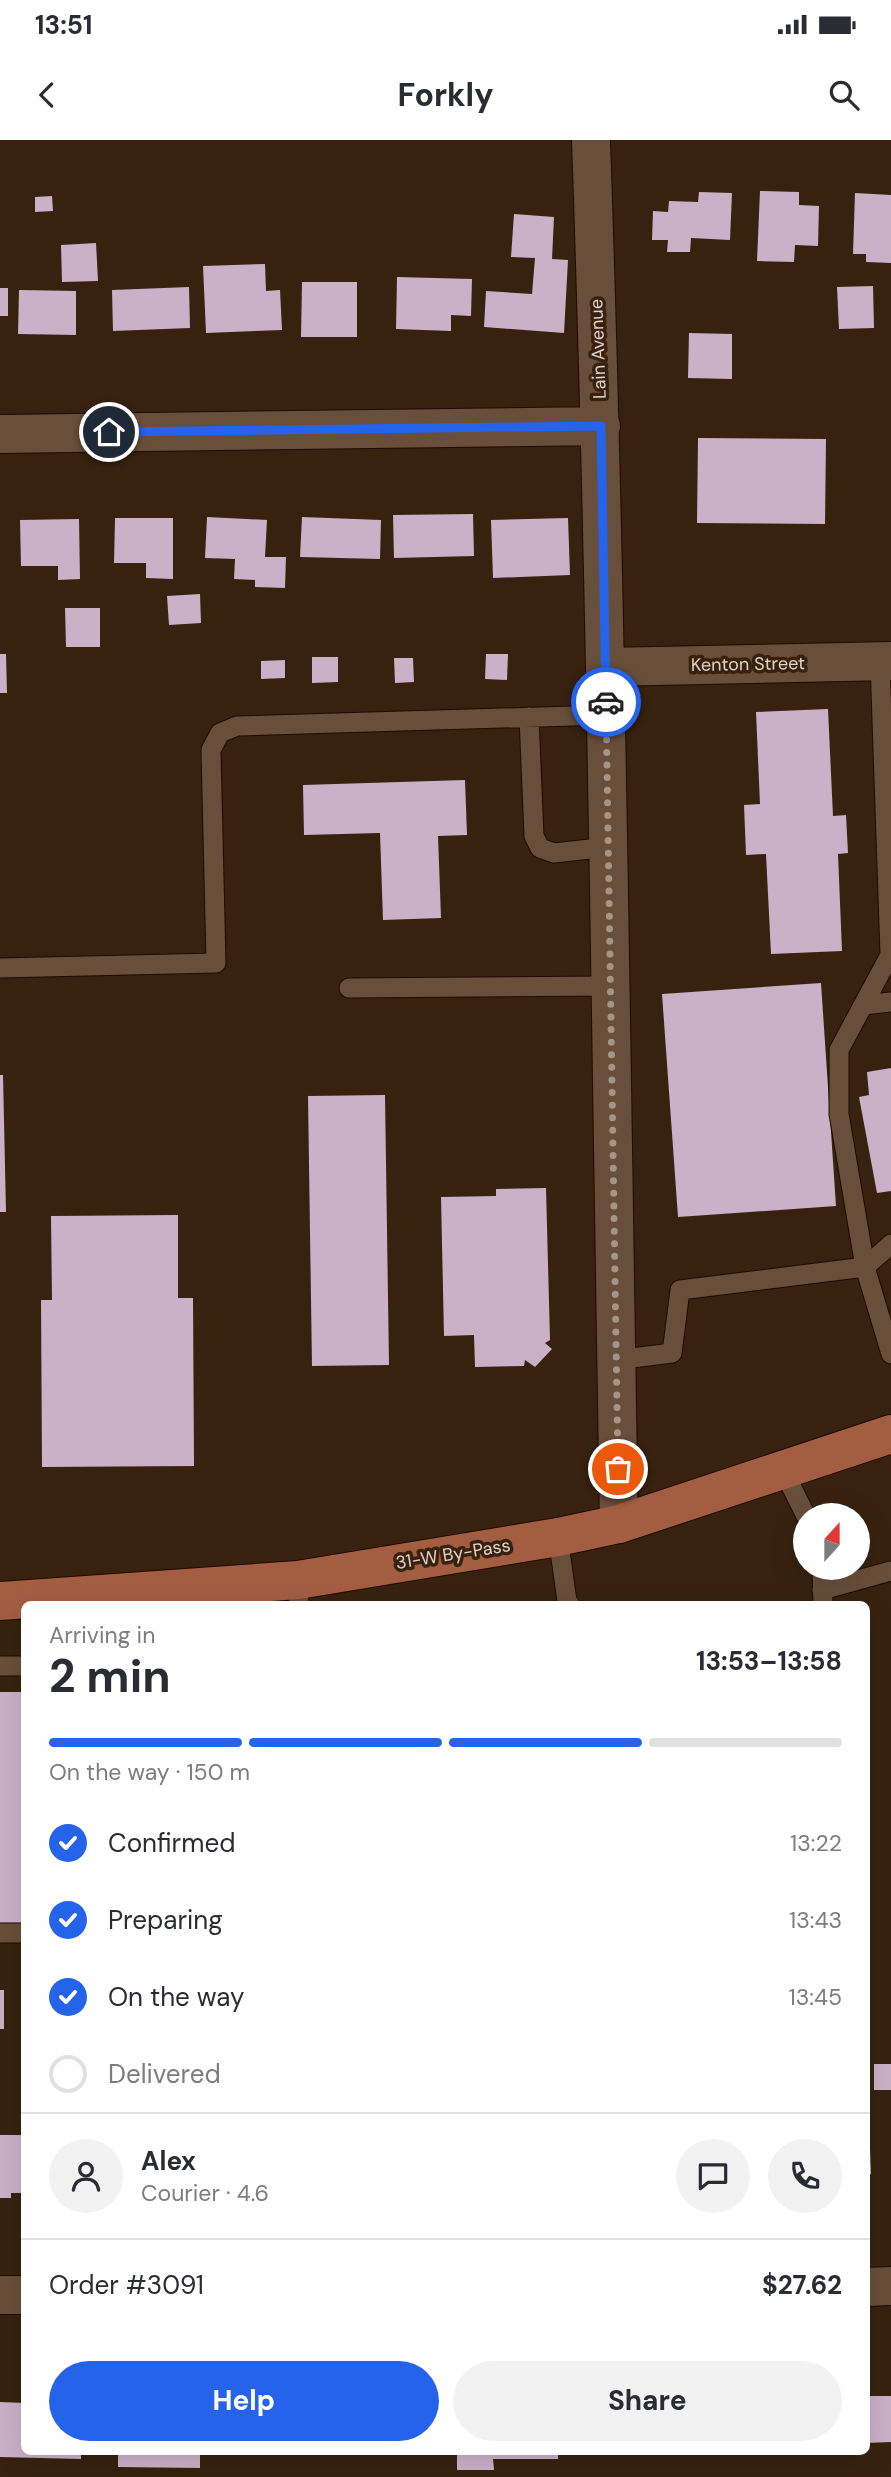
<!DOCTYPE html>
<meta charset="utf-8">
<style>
body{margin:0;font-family:"DM Sans",sans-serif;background:#f2f2f3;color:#2b2b33;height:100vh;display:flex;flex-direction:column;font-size:26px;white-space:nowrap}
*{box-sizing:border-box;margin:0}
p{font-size:23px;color:#7c7c81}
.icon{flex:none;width:38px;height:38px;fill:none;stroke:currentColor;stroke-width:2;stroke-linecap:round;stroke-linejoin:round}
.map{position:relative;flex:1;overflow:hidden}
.panel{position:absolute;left:21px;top:1461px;width:849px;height:854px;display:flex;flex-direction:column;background:#fff;border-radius:10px;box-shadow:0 7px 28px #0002}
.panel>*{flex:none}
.needle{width:46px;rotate:21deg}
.buttons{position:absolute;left:793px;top:1363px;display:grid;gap:14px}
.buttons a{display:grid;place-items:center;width:77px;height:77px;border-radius:50%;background:#fff;box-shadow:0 7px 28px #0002;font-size:35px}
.pin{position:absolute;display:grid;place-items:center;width:60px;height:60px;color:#fff;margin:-30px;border:4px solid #fff;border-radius:50%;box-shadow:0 2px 7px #0007}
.courier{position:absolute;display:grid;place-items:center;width:70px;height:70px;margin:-35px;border:5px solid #2563eb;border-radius:50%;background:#fff;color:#222;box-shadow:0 2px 9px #0007}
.overview em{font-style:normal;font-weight:700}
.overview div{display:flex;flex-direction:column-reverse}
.overview{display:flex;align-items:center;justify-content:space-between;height:119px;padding:0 28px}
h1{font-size:46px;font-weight:700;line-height:52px}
.bar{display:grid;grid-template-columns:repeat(4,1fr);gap:10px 7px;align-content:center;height:84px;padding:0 28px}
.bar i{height:9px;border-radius:5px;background:#e1e1e2}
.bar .active{background:#2563eb}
.bar p{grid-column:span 4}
.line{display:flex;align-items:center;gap:18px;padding:0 28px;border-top:2px solid #e1e1e2}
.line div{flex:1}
.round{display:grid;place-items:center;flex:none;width:74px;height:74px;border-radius:37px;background:#f2f2f3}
ol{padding:0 28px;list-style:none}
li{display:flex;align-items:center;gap:21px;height:77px}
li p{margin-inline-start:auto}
li .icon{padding:7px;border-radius:50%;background:#2563eb;color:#fff;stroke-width:4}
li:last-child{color:#7c7c81}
li i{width:38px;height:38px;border:4px solid #e1e1e2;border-radius:50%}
.action{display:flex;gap:14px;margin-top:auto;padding:14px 28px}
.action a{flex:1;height:80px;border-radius:42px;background:#2563eb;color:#fff;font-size:28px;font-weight:700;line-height:80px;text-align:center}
.action a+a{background:#f2f2f3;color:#2b2b33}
.status{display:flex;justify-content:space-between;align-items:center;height:49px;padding:0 35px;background:#fff;direction:ltr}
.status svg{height:19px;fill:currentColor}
header{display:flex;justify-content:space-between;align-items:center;height:91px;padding:0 28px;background:#fff;font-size:32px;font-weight:700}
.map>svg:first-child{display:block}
.building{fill:#ccb0c8}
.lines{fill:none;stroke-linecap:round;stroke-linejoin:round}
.service-casing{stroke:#1f0a00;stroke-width:21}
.minor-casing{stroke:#1f0a00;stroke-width:40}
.primary-casing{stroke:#1f0a00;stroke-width:40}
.service{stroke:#684f3b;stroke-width:19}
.minor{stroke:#684f3b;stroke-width:38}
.primary{stroke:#a35e42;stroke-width:38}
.done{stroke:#a69487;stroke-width:7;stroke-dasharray:0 12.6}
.route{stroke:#2563eb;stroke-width:9}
.labels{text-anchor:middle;stroke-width:7;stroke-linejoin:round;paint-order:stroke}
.street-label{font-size:18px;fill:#e1d2c7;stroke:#38220f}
</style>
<div class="status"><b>13:51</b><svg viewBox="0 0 49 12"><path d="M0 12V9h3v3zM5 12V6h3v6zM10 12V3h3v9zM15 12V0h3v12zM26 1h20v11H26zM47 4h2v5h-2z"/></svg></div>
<header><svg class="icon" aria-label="back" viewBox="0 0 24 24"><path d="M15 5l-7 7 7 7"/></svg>Forkly<svg class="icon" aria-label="search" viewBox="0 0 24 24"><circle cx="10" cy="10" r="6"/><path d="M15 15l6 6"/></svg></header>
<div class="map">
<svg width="891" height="2337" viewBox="0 0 891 2337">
<rect width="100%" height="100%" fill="#38220f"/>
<path class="building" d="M 760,51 L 799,52 L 799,65 L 819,66 L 818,106 L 795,105 L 794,122 L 757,121 Z
M 699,52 L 732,53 L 730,100 L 691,98 L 690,112 L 667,112 L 668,100 L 652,100 L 653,71 L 668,72 L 669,61 L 698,62 Z
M 855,53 L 891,55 L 891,123 L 866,122 L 866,114 L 853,114 Z
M 52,56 L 53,71 L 35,72 L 35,57 Z
M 514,74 L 554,77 L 552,119 L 568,120 L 564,193 L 484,187 L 486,151 L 532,154 L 535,118 L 511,117 Z
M 96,103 L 98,141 L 62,142 L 61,105 Z
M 265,124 L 266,151 L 280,150 L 282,190 L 206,193 L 203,126 Z
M 397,137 L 472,139 L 471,176 L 451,175 L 451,191 L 396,189 Z
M 302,142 L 357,142 L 357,197 L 301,197 Z
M 873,146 L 874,188 L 839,189 L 837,147 Z
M 189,147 L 190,188 L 113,191 L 112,150 Z
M 0,148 L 8,148 L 8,176 L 0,176 Z
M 19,150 L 76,151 L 76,195 L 18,194 Z
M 689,193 L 732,194 L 732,239 L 688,238 Z
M 698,298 L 826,299 L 825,384 L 697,383 Z
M 473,374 L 474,416 L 394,418 L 393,375 Z
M 207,377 L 267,380 L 265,417 L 286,417 L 285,448 L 255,447 L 255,440 L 234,439 L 235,419 L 205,418 Z
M 302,377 L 381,380 L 380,419 L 300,417 Z
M 115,378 L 173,378 L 173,439 L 146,438 L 146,423 L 114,423 Z
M 568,378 L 570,435 L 493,438 L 491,380 Z
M 79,379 L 80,439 L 58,440 L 58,426 L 21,426 L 20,380 Z
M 200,454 L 201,483 L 169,485 L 167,456 Z
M 65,468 L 100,468 L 100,507 L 66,507 Z
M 0,514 L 6,514 L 7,553 L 0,553 Z
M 486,514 L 508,514 L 507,540 L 485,539 Z
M 312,517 L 338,517 L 338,542 L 312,543 Z
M 394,518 L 413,518 L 414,542 L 395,543 Z
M 285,520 L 285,538 L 261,539 L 261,521 Z
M 828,569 L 833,676 L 846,675 L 848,713 L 838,714 L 842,811 L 771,814 L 766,714 L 746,715 L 744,665 L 760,664 L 756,572 Z
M 465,640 L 467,695 L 438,696 L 441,778 L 383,780 L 380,693 L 304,695 L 303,645 Z
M 821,843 L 836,1066 L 678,1077 L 662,854 Z
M 891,928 L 891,1051 L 877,1053 L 859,957 L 869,955 L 867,932 Z
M 0,935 L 3,935 L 6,1072 L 0,1072 Z
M 385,955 L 389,1225 L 312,1226 L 308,956 Z
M 546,1048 L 550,1200 L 545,1203 L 552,1209 L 535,1227 L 525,1220 L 524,1226 L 475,1227 L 474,1195 L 444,1196 L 441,1057 L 496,1056 L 496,1049 Z
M 178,1075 L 178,1158 L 193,1158 L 194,1326 L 42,1327 L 41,1160 L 52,1160 L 51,1076 Z
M 0,1552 L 24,1552 L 24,1783 L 0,1784 Z
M 0,1850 L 4,1850 L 4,1889 L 0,1889 Z
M 874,1924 L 891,1924 L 891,1950 L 874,1950 Z
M 866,1983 L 869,1983 L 871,2034 L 866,2035 Z
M 0,1995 L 24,1995 L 24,2053 L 11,2053 L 11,2058 L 0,2058 Z
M 866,2256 L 891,2256 L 891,2302 L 866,2303 Z
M 0,2262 L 24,2263 L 24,2312 L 81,2312 L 81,2319 L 0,2317 Z
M 118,2312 L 200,2312 L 200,2328 L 118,2327 Z
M 457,2312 L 558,2312 L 558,2319 L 493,2319 L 494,2330 L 457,2330 Z
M 689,2312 L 769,2312 L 769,2315 L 689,2315 Z"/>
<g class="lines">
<g class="service-casing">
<path id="service" d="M 529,577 L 534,696 L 540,708 L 554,713 L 608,707
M 0,828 L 216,823 L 211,610 L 220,593 L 237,586 L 606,575
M 349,848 L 610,846
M 863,865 L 891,862
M 865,1127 L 839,974 L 839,910 L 890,815 L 880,521
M 865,1127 L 891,1104
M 616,1220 L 672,1213 L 680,1150 L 865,1127 L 891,1214
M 783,1330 L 806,1376
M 558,1397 L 567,1461 L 570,1465
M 822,1428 L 823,1465
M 298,1440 L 299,1465
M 822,1450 L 891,1431
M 0,1526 L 24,1526
M 0,1793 L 24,1793"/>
</g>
<g class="minor-casing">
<path id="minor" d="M 591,0 C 607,461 611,923 619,1384
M 0,294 L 601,286
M 606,527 L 891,521
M 866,2147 L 891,2146
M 0,2155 L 24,2155"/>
</g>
<g class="primary-casing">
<path id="primary" d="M 0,1461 L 298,1440 L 558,1397 L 619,1384 L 891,1294"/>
</g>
<use href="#service" class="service"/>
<use href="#minor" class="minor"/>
<use href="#primary" class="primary"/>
</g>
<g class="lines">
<path class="done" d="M 606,562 L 618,1329"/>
<path class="route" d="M 109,292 L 601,286 L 606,562"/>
</g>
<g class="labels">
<g class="street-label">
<text transform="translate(598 209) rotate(-92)" y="6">Lain Avenue</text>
<text transform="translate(748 524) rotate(-1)" y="6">Kenton Street</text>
<text transform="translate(453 1414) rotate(-9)" y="6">31-W By-Pass</text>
</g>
</g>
</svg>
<div class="buttons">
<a><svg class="needle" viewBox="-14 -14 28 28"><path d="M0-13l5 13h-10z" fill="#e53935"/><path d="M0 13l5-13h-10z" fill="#7c7c81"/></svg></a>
</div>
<div class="pin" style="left:618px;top:1329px;background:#ea580c"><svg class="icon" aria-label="bag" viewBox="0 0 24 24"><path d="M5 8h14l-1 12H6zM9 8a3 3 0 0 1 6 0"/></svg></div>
<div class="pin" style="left:109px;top:292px;background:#1f2937"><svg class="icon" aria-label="home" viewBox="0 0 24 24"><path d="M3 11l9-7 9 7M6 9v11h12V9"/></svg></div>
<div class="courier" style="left:606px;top:562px"><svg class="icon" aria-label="car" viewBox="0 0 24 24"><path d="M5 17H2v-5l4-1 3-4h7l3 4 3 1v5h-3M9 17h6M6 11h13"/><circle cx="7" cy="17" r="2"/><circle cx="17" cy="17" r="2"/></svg></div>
<section class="panel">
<div class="overview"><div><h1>2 min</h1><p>Arriving in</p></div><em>13:53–13:58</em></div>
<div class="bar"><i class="active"></i><i class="active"></i><i class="active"></i><i></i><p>On the way · 150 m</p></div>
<ol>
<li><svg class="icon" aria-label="check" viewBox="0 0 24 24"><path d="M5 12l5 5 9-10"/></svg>Confirmed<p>13:22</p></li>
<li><svg class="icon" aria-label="check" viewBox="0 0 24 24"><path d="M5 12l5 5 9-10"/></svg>Preparing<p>13:43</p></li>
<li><svg class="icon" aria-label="check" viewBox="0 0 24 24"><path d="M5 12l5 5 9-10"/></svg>On the way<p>13:45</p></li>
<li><i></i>Delivered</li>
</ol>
<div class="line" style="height:126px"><a class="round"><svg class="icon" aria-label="person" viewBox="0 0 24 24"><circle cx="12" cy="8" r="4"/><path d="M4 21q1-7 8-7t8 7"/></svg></a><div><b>Alex</b><p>Courier · 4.6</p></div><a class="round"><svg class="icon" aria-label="chat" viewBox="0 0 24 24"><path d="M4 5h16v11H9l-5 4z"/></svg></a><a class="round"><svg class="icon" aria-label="phone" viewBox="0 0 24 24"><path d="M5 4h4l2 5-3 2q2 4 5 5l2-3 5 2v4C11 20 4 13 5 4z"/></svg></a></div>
<div class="line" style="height:91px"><div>Order #3091</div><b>$27.62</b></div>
<div class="action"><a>Help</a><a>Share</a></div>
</section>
</div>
